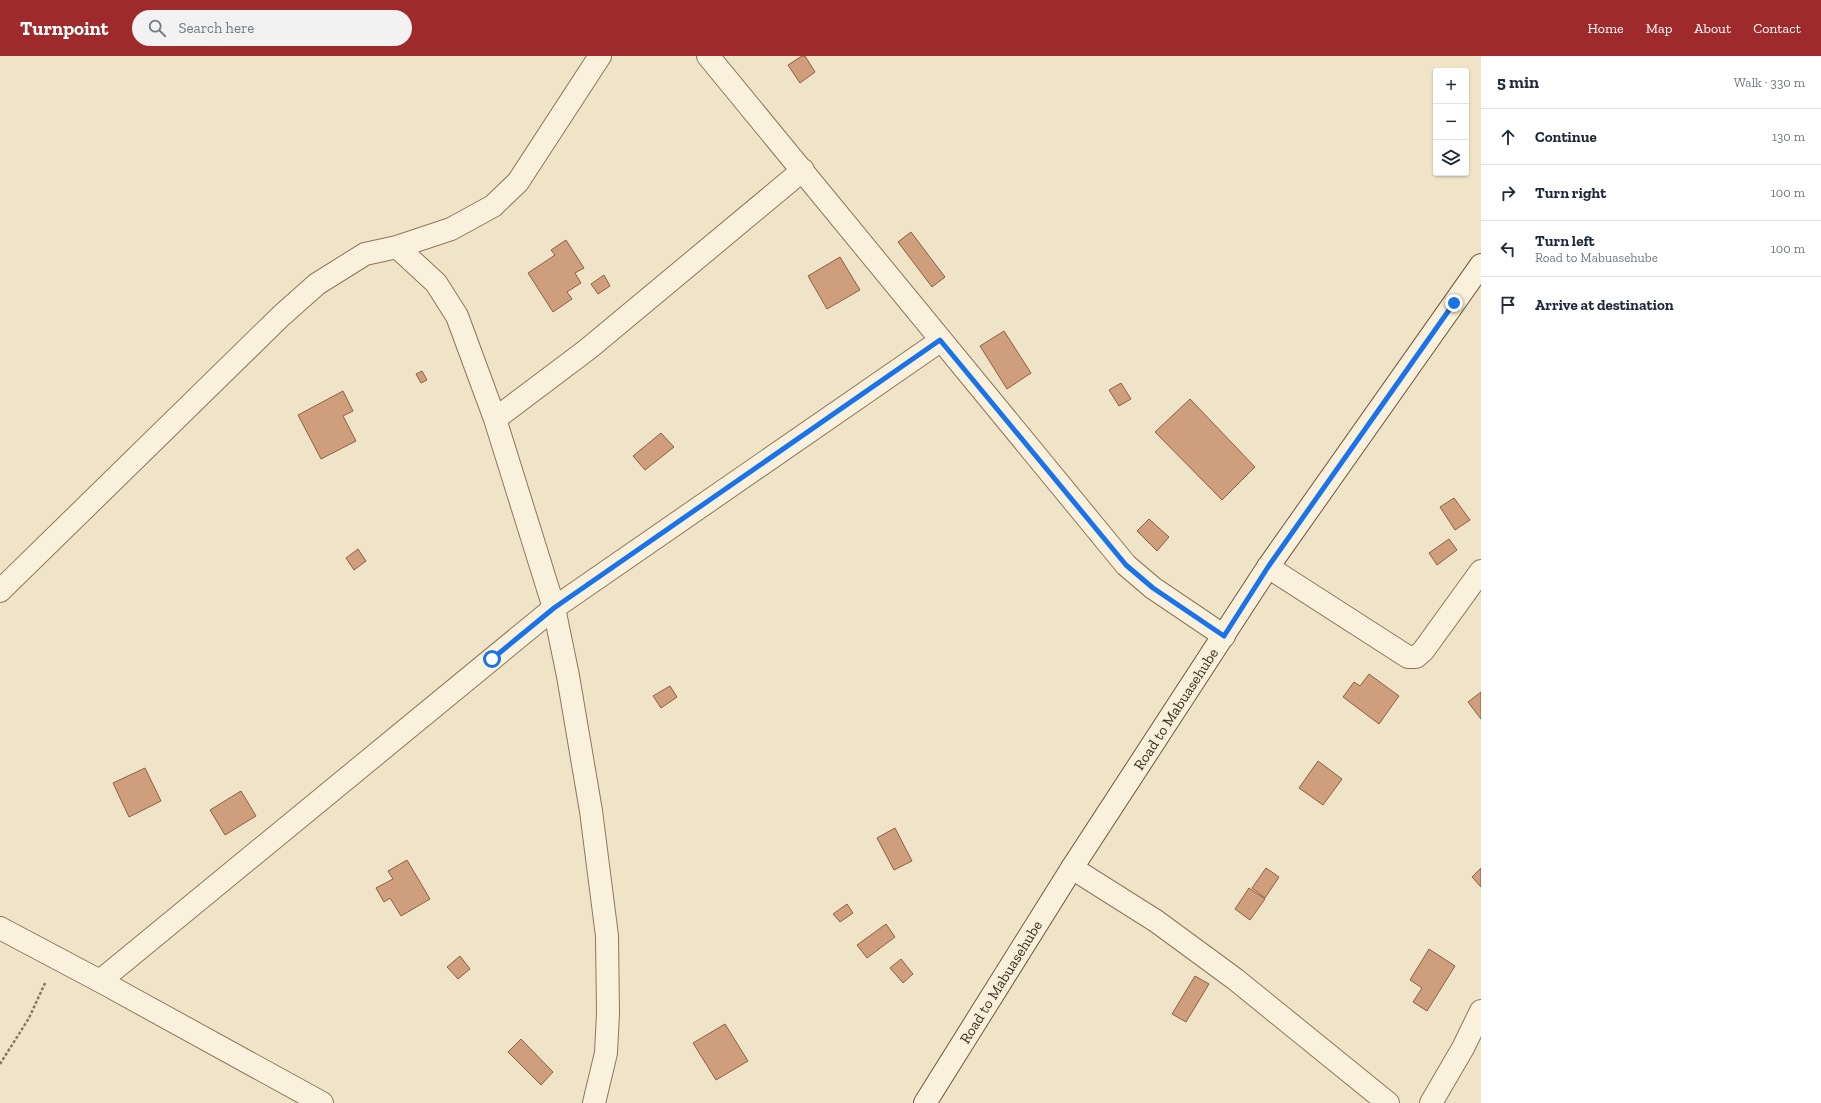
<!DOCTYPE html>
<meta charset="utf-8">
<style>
:root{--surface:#fff;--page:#f2f2f3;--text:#1f2937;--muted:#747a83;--line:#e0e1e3;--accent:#9e2a2b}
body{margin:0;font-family:"Zilla Slab",serif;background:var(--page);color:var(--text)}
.controls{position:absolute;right:12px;top:12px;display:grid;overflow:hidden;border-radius:4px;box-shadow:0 1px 3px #0004}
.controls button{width:36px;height:36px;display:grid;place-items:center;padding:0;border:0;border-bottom:1px solid var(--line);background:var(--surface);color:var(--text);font:20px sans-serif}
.stop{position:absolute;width:12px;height:12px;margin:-9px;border:3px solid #1a73e8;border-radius:50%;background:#fff}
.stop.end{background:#1a73e8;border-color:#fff;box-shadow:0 1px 4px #0008}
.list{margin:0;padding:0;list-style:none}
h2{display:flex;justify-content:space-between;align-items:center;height:52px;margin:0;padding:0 16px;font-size:17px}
h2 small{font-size:13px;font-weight:400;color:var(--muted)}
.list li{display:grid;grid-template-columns:26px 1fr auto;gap:12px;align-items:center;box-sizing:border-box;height:56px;padding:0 16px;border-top:1px solid var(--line)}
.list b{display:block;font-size:15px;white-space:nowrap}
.list p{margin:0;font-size:13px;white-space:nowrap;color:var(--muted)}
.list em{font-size:13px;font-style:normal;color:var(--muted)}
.icon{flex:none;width:22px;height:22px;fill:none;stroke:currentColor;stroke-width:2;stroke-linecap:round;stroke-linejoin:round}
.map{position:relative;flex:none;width:1481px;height:1047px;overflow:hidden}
header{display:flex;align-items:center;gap:24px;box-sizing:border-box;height:56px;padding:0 20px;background:var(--accent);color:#fff}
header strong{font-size:19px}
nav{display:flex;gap:22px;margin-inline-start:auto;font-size:14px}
.search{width:280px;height:36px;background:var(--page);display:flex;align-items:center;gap:10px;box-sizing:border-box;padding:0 14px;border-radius:22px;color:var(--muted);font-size:15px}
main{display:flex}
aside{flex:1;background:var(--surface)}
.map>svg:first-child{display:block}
.building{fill:#cf9f7d;stroke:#8d5f41}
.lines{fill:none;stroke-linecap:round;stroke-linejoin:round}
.minor-casing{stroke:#8d765c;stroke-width:24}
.tertiary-casing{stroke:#8d765c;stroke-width:24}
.secondary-casing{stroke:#6f573f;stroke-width:24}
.path{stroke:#8d765c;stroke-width:2.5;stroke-dasharray:3 2;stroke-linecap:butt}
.minor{stroke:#faf1dc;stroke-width:22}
.tertiary{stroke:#faf1dc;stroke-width:22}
.secondary{stroke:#faf1dc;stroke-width:22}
.route{stroke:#1a73e8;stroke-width:5}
.labels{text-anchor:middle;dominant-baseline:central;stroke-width:3;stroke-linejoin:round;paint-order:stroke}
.street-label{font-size:15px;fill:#3d2e20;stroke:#f7eed8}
</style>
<header>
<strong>Turnpoint</strong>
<div class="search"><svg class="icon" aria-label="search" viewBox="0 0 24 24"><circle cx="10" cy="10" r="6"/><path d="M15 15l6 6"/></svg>Search here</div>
<nav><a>Home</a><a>Map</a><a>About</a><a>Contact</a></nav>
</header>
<main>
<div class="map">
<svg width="1481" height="1047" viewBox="0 0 1481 1047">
<rect width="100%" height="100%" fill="#f0e4c8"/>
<!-- building -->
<path class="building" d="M802 0H805L815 16 800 27 788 9Z
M911 176 945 221 932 231 898 186Z
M566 184 584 212 575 217 581 227 567 236 572 243 553 256 528 217 555 199 551 194Z
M840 201 860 234 827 253 808 220Z
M604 219 610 230 598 238 591 228Z
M1004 275 1031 317 1007 333 980 290Z
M422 315 427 324 421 327 416 318Z
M1121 327 1131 343 1119 350 1109 334Z
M343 335 353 355 343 360 356 385 321 403 298 359Z
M1190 343 1255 411 1222 444 1155 376Z
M661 377 674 391 645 414 633 400Z
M1454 442 1470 464 1455 474 1440 451Z
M1149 463 1169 481 1157 495 1137 475Z
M1449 483 1457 494 1437 509 1429 497Z
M358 493 366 505 354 514 346 502Z
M1369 618 1399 640 1379 668 1343 641 1354 626 1360 630Z
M670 630 677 641 661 652 653 640Z
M1481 636V663L1468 646Z
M1318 705 1342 723 1323 749 1299 732Z
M145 712 161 745 129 761 113 727Z
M241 735 256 760 225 779 210 754Z
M895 772 912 805 894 814 877 782Z
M407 804 430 843 401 860 390 842 384 846 376 832 393 823 388 815Z
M1266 812 1279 821 1265 842 1252 832Z
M1481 812V831L1472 821Z
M1249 832 1265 843 1250 864 1235 853Z
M847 848 853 857 840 866 833 858Z
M886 868 895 881 867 902 857 889Z
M1429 893 1455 910 1427 955 1413 946 1422 932 1410 924Z
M460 900 470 913 458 923 447 911Z
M901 903 913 918 903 927 890 912Z
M1195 920 1209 928 1186 966 1172 958Z
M725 968 748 1005 716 1024 693 987Z
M521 983 553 1016 541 1029 508 996Z"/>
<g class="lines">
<!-- minor casing -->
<g class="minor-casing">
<path id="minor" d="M708 0 1126 509 1153 532 1224 580
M397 191 436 227 457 260 495 363 554 552 568 620 591 755 607 880 608 957 606 997 594 1047
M495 363 588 293 803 114
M1268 511 1408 601H1416L1423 595 1481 515
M0 535 281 260 317 228 365 198 397 191 451 173 493 150 518 126 600 0
M1072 812 1156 865 1235 923 1388 1047
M100 925 554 552 940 285
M1431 1047 1463 992 1481 955"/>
</g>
<!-- tertiary casing -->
<g class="tertiary-casing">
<path id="tertiary" d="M0 872 100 925 322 1047"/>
</g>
<!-- secondary casing -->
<g class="secondary-casing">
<path id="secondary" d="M925 1047 1072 812 1268 511 1481 209"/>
</g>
<!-- path -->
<path class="path" d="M0 1008 29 962 46 925"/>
<!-- minor -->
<use href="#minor" class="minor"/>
<!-- tertiary -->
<use href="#tertiary" class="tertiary"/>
<!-- secondary -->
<use href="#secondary" class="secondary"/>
</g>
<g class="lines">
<!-- route -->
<path class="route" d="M492 603 554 552 940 284 1126 509 1153 532 1224 580 1268 511 1454 247"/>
</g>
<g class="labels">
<!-- street labels -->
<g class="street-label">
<text transform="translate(1176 653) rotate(-57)">Road to Mabuasehube</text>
<text transform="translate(1001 926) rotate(-58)">Road to Mabuasehube</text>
</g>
</g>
</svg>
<div class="controls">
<button>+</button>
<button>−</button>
<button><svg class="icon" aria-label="layers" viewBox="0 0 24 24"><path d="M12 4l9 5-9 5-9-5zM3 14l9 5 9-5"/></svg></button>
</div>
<div class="stop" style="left:492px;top:603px"></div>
<div class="stop end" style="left:1454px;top:247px"></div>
</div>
<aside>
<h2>5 min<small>Walk · 330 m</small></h2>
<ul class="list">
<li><svg class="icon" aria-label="ahead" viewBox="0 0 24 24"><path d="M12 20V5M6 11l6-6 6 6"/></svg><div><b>Continue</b></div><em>130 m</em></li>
<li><svg class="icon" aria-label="right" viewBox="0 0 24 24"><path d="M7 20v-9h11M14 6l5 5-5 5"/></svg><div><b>Turn right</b></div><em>100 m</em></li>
<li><svg class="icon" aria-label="left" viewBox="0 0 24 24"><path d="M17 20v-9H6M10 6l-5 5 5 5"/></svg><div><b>Turn left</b><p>Road to Mabuasehube</p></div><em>100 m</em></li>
<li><svg class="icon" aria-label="arrive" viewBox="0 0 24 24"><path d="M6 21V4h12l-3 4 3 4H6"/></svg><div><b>Arrive at destination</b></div></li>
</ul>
</aside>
</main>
